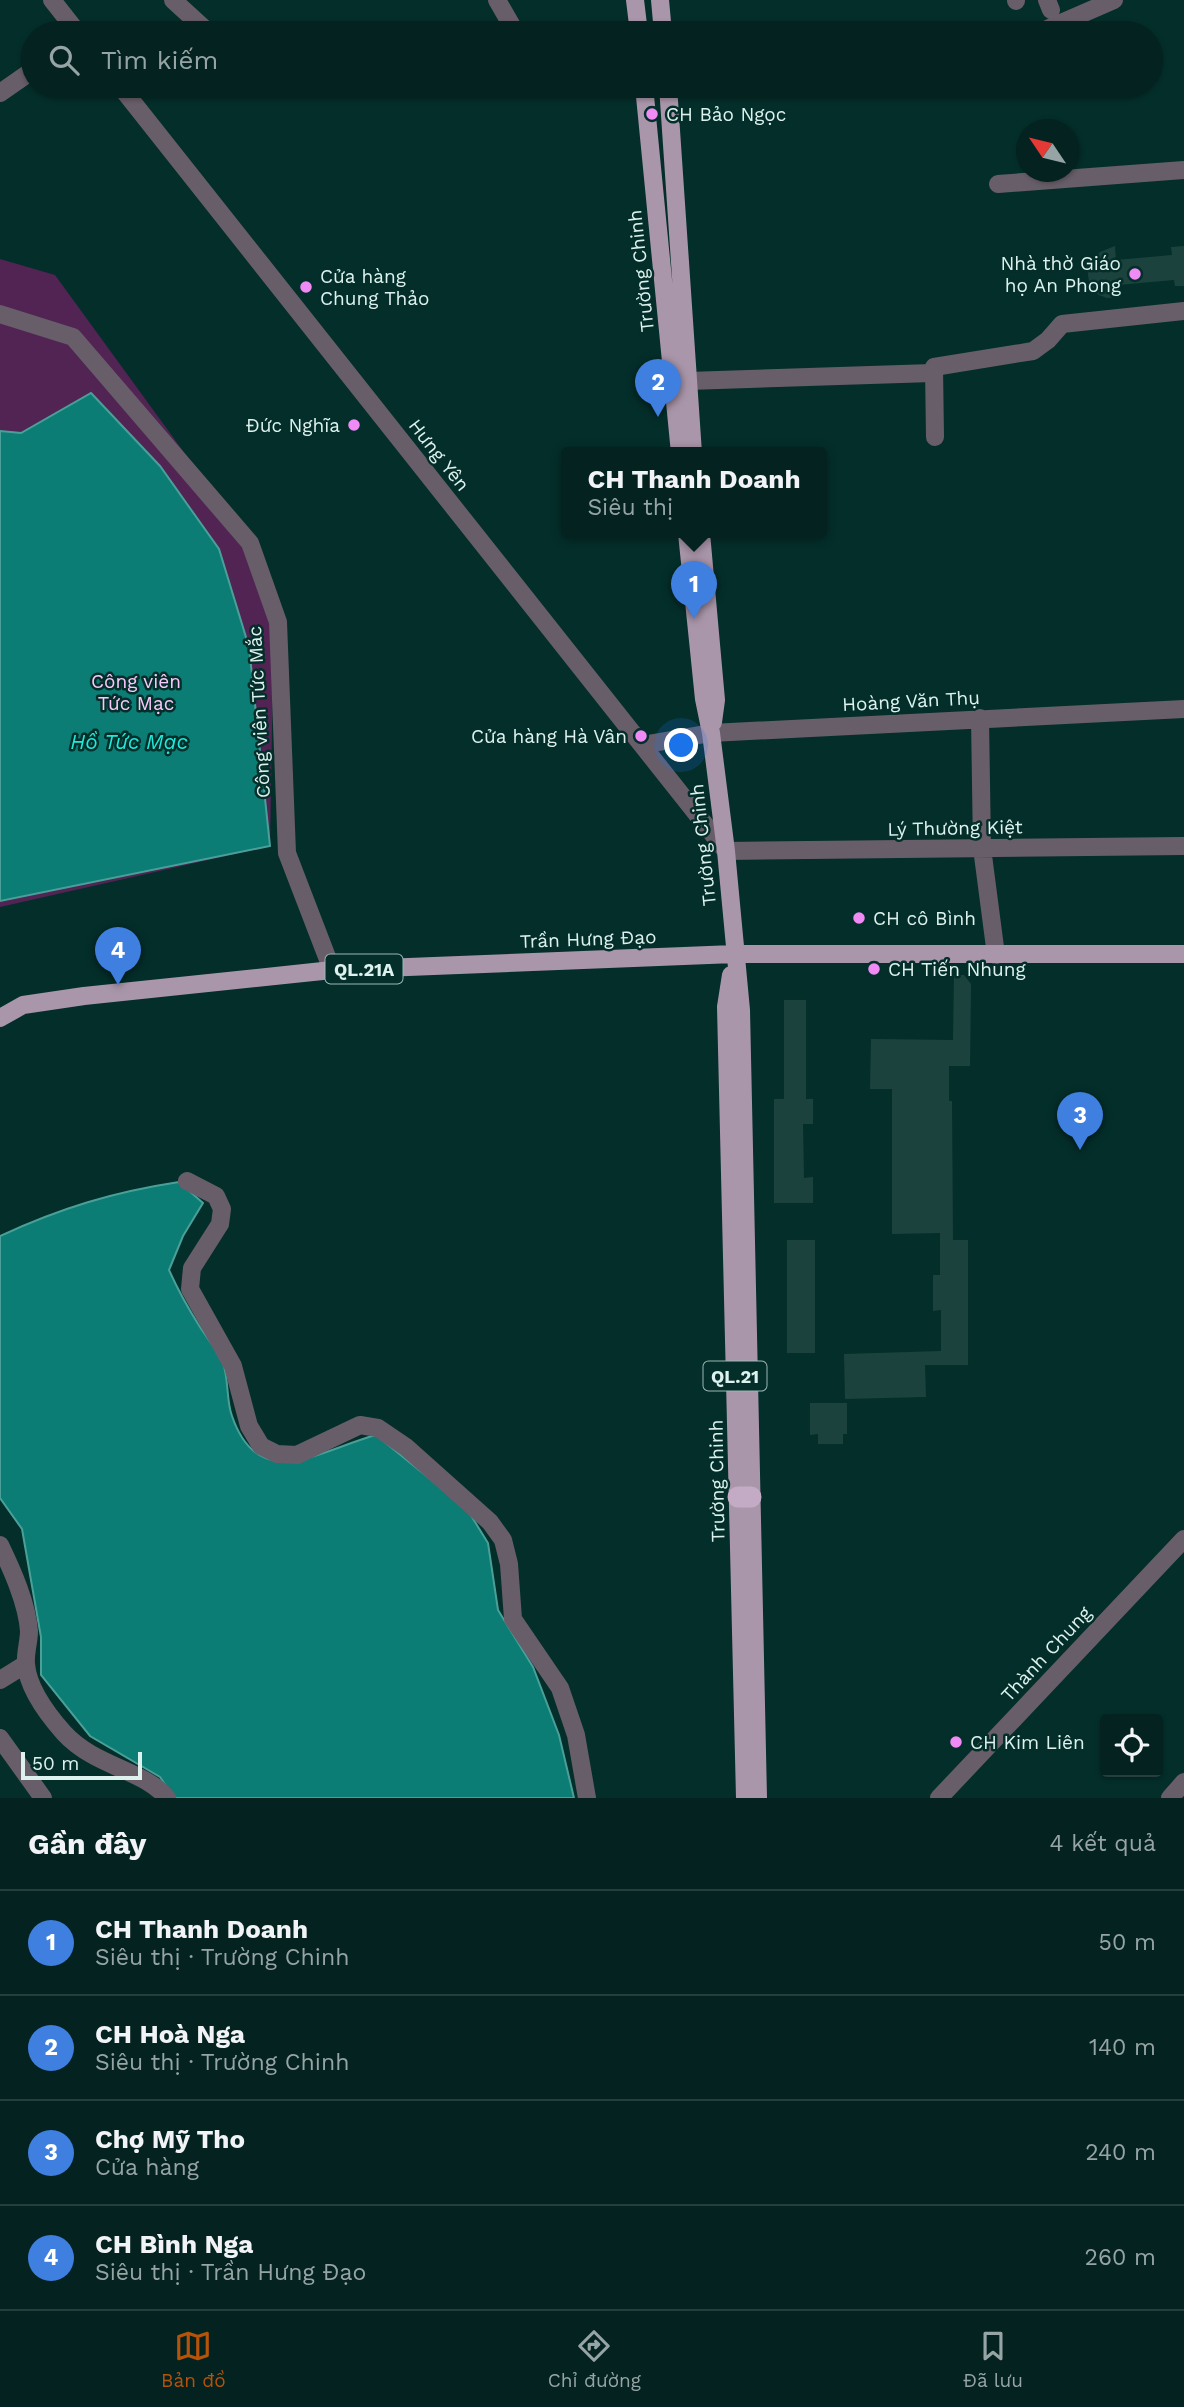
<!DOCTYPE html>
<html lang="vi">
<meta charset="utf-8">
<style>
:root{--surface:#032220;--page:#112f2d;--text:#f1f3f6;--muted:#97a4a5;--line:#243f3e;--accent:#b45309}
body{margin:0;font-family:"Work Sans",sans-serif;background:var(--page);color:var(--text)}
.controls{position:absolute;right:21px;bottom:21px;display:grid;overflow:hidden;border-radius:7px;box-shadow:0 2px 5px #0004}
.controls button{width:63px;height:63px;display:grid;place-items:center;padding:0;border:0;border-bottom:2px solid var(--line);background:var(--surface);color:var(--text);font:35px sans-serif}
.compass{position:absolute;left:1016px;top:119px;width:63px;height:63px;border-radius:50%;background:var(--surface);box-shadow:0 2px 5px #0004;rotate:305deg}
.scale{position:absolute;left:21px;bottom:18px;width:121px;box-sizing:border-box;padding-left:7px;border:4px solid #ddf2ef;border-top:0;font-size:19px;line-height:24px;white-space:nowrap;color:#ddf2ef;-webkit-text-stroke:5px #042e2a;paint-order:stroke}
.you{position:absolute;left:682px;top:746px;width:24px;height:24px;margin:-18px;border:5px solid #fff;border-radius:50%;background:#1a73e8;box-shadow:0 0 0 10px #1a73e833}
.badge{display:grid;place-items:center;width:46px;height:46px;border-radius:50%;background:var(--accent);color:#fff;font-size:23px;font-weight:700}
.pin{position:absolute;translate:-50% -58px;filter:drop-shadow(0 2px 4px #0008)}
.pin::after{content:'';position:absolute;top:37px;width:24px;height:21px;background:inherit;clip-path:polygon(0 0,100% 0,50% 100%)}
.popup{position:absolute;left:561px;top:447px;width:266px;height:91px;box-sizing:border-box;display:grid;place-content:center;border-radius:7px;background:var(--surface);filter:drop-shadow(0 2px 5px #0005);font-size:23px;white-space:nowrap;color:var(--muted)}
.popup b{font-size:26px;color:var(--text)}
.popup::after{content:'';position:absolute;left:50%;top:100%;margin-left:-14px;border:14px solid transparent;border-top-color:var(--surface)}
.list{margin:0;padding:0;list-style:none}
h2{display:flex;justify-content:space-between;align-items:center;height:91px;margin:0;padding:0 28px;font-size:30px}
h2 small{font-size:23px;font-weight:400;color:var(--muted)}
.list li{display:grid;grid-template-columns:46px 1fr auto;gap:21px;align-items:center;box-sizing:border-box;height:105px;padding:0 28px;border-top:2px solid var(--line)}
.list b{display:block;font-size:26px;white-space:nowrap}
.list p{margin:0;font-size:23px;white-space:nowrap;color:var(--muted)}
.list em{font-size:23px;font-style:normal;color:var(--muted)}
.icon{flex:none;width:38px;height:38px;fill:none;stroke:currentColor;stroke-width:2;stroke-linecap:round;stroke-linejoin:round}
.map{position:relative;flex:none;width:1184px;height:1798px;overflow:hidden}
.search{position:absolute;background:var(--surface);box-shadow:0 2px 5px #0004;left:21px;right:21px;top:21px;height:77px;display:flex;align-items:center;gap:18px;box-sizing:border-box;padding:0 24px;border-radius:38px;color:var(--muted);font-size:26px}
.sheet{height:511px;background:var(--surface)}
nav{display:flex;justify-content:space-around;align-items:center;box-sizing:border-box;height:98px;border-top:2px solid var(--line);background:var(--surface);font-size:19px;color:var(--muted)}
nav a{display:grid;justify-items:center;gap:4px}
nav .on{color:var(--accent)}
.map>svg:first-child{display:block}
.green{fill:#512454}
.water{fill:#0b7d74;stroke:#4aa099;stroke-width:2}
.building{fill:#1c423e}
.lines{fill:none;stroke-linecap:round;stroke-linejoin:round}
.minor{stroke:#685e69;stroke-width:18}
.major{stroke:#aa96aa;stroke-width:18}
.highway{stroke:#c4abc5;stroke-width:21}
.poi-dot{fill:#f08bf6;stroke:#042e2a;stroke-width:2.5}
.labels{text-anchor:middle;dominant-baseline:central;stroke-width:5;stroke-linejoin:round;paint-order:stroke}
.shield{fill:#042e2a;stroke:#9cb7b4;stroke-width:2}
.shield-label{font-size:18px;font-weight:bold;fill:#ddf2ef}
.poi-label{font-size:19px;fill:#ddf2ef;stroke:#042e2a;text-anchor:start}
.street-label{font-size:19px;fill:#ddf2ef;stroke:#042e2a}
.park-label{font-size:19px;fill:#fac9fc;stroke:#042e2a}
.water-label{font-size:21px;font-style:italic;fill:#1fe9d9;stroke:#042e2a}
</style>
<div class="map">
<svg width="1184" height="1798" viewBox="0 0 1184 1798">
<rect width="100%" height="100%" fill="#042e2a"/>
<!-- green -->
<path class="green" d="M0 259 55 275 250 543 274 610 270 846 0 907Z"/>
<!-- water -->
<path class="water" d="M91 393 160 466 219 549 249 647 270 846 0 901V431L21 433Z
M179 1182 203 1203 183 1236 169 1270C178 1290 188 1308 200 1327 207 1338 218 1351 223 1363 229 1380 226 1400 232 1416 259 1495 320 1450 376 1435L467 1509 488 1543 498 1610 533 1667 559 1735 574 1798H174L160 1777 90 1736 41 1675V1637L22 1529 0 1498V1236C61 1208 113 1192 179 1182Z"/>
<!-- building -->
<path class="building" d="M1115 246 1116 260 1172 255 1171 247 1184 246V286H1175L1174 280 1118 285 1119 297 1107 298 1099 295 1090 288 1087 268 1100 252Z
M954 975H964L971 984 970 1066H949V1101H952L953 1240H968V1365H925L926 1397 845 1399 844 1354 941 1351V1310L933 1311V1275H940V1233L892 1234V1089H870L871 1039 953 1040Z
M784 1000H806V1099H813V1124H803L804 1178 813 1177V1203H774V1099H784Z
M787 1240H815V1353H787Z
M810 1403H847V1434H843V1444H818V1434L810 1435Z"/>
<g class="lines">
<!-- minor -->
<path class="minor" d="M52 0 78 33
M173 0 209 33
M497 0 516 33
M1016 0V1
M1047 0 1051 10
M1038 33 1114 0
M120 86 726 851 1184 846
M0 93 33 70
M998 184 1184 170
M0 314 73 337 250 543 278 622 287 853 332 970
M688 381 932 373
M935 437 934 367 1033 351 1048 340 1062 324 1184 311
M980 718 982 848 996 955
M642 745 711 733 1184 709
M187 1181 216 1196 222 1209 220 1224 192 1268 190 1289 233 1366 249 1426 261 1446 277 1454 297 1455 360 1425 378 1428 406 1447 490 1522 503 1540 509 1564 513 1619 560 1688 576 1735 587 1798
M0 1545C12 1570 27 1603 29 1631 29 1642 25 1653 26 1664 28 1689 48 1715 64 1733 95 1767 145 1770 167 1798
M0 1680 26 1664
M0 1738 43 1798
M939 1798 1184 1539
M1170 1798 1184 1782"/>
<!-- major -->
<path class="major" d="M635 0 639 33
M660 0 663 33
M644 86 680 453
M668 86 693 453
M687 533 704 699 711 733 726 851 741 1010 758 1798
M701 533 716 700 713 722
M731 975 726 1007 745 1798
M0 1018 23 1005 84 996 332 970 734 954H1184"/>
<!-- highway -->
<path class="highway" d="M738 1497H751"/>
</g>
<!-- markers -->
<g class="poi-dot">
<circle cx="652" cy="114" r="7"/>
<circle cx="1135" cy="274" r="7"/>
<circle cx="306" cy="287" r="7"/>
<circle cx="354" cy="425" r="7"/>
<circle cx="641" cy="736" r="7"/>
<circle cx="859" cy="918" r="7"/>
<circle cx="874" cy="969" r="7"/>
<circle cx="956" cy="1742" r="7"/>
</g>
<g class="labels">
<!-- shield labels -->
<g class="shield">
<rect x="325.5" y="954.5" width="77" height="29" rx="5"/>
<rect x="703.5" y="1361.5" width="63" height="29" rx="5"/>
</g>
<g class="shield-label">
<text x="364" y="969">QL.21A</text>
<text x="735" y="1376">QL.21</text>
</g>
<!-- poi labels -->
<g class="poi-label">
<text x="666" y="114">CH Bảo Ngọc</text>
<text x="1121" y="263" text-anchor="end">Nhà thờ Giáo<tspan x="1121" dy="22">họ An Phong</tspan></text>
<text x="320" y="276">Cửa hàng<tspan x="320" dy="22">Chung Thảo</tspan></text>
<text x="340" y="425" text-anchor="end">Đức Nghĩa</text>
<text x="627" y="736" text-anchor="end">Cửa hàng Hà Vân</text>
<text x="873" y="918">CH cô Bình</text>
<text x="888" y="969">CH Tiến Nhung</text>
<text x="970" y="1742">CH Kim Liên</text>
</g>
<!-- street labels -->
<g class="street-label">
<text transform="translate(641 271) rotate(-96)">Trường Chinh</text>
<text transform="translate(439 455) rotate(52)">Hưng Yên</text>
<text transform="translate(911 701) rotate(-3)">Hoàng Văn Thụ</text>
<text transform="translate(259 712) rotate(-93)">Công viên Tức Mắc</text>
<text transform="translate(955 828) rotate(-1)">Lý Thường Kiệt</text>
<text transform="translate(703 845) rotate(-96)">Trường Chinh</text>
<text transform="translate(588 939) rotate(-2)">Trần Hưng Đạo</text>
<text transform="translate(717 1481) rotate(-91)">Trường Chinh</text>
<text transform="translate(1046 1654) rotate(-47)">Thành Chung</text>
</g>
<!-- park labels -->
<g class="park-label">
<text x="136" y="681">Công viên<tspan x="136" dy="22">Tức Mạc</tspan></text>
</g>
<!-- water labels -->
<g class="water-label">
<text x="129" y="741">Hồ Tức Mạc</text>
</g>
</g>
</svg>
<div class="controls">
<button><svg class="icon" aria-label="locate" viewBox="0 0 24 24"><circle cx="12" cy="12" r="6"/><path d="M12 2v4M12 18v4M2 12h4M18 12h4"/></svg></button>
</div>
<svg class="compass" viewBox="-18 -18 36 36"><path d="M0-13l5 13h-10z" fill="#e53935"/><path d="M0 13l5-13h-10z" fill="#97a4a5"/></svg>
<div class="scale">50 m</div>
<div class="you"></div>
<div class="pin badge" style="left:694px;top:619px;background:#3f7fe0">1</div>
<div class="popup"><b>CH Thanh Doanh</b>Siêu thị</div>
<div class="pin badge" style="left:658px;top:417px;background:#3f7fe0">2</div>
<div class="pin badge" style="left:1080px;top:1150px;background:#3f7fe0">3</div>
<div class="pin badge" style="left:118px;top:985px;background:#3f7fe0">4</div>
<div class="search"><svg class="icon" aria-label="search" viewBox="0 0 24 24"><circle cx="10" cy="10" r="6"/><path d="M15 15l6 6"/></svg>Tìm kiếm</div>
</div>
<section class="sheet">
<h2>Gần đây<small>4 kết quả</small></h2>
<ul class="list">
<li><span class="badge" style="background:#3f7fe0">1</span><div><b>CH Thanh Doanh</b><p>Siêu thị · Trường Chinh</p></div><em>50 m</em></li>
<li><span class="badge" style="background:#3f7fe0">2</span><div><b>CH Hoà Nga</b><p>Siêu thị · Trường Chinh</p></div><em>140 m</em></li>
<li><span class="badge" style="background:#3f7fe0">3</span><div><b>Chợ Mỹ Tho</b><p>Cửa hàng</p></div><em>240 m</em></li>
<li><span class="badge" style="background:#3f7fe0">4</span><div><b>CH Bình Nga</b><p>Siêu thị · Trần Hưng Đạo</p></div><em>260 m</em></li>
</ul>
</section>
<nav>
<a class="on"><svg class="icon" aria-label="map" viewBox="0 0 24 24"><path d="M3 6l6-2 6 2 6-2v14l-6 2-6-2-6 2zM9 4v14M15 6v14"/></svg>Bản đồ</a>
<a><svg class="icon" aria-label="directions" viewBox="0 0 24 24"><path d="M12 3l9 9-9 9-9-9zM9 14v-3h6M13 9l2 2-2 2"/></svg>Chỉ đường</a>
<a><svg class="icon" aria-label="saved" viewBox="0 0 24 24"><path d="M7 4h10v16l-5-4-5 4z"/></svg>Đã lưu</a>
</nav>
